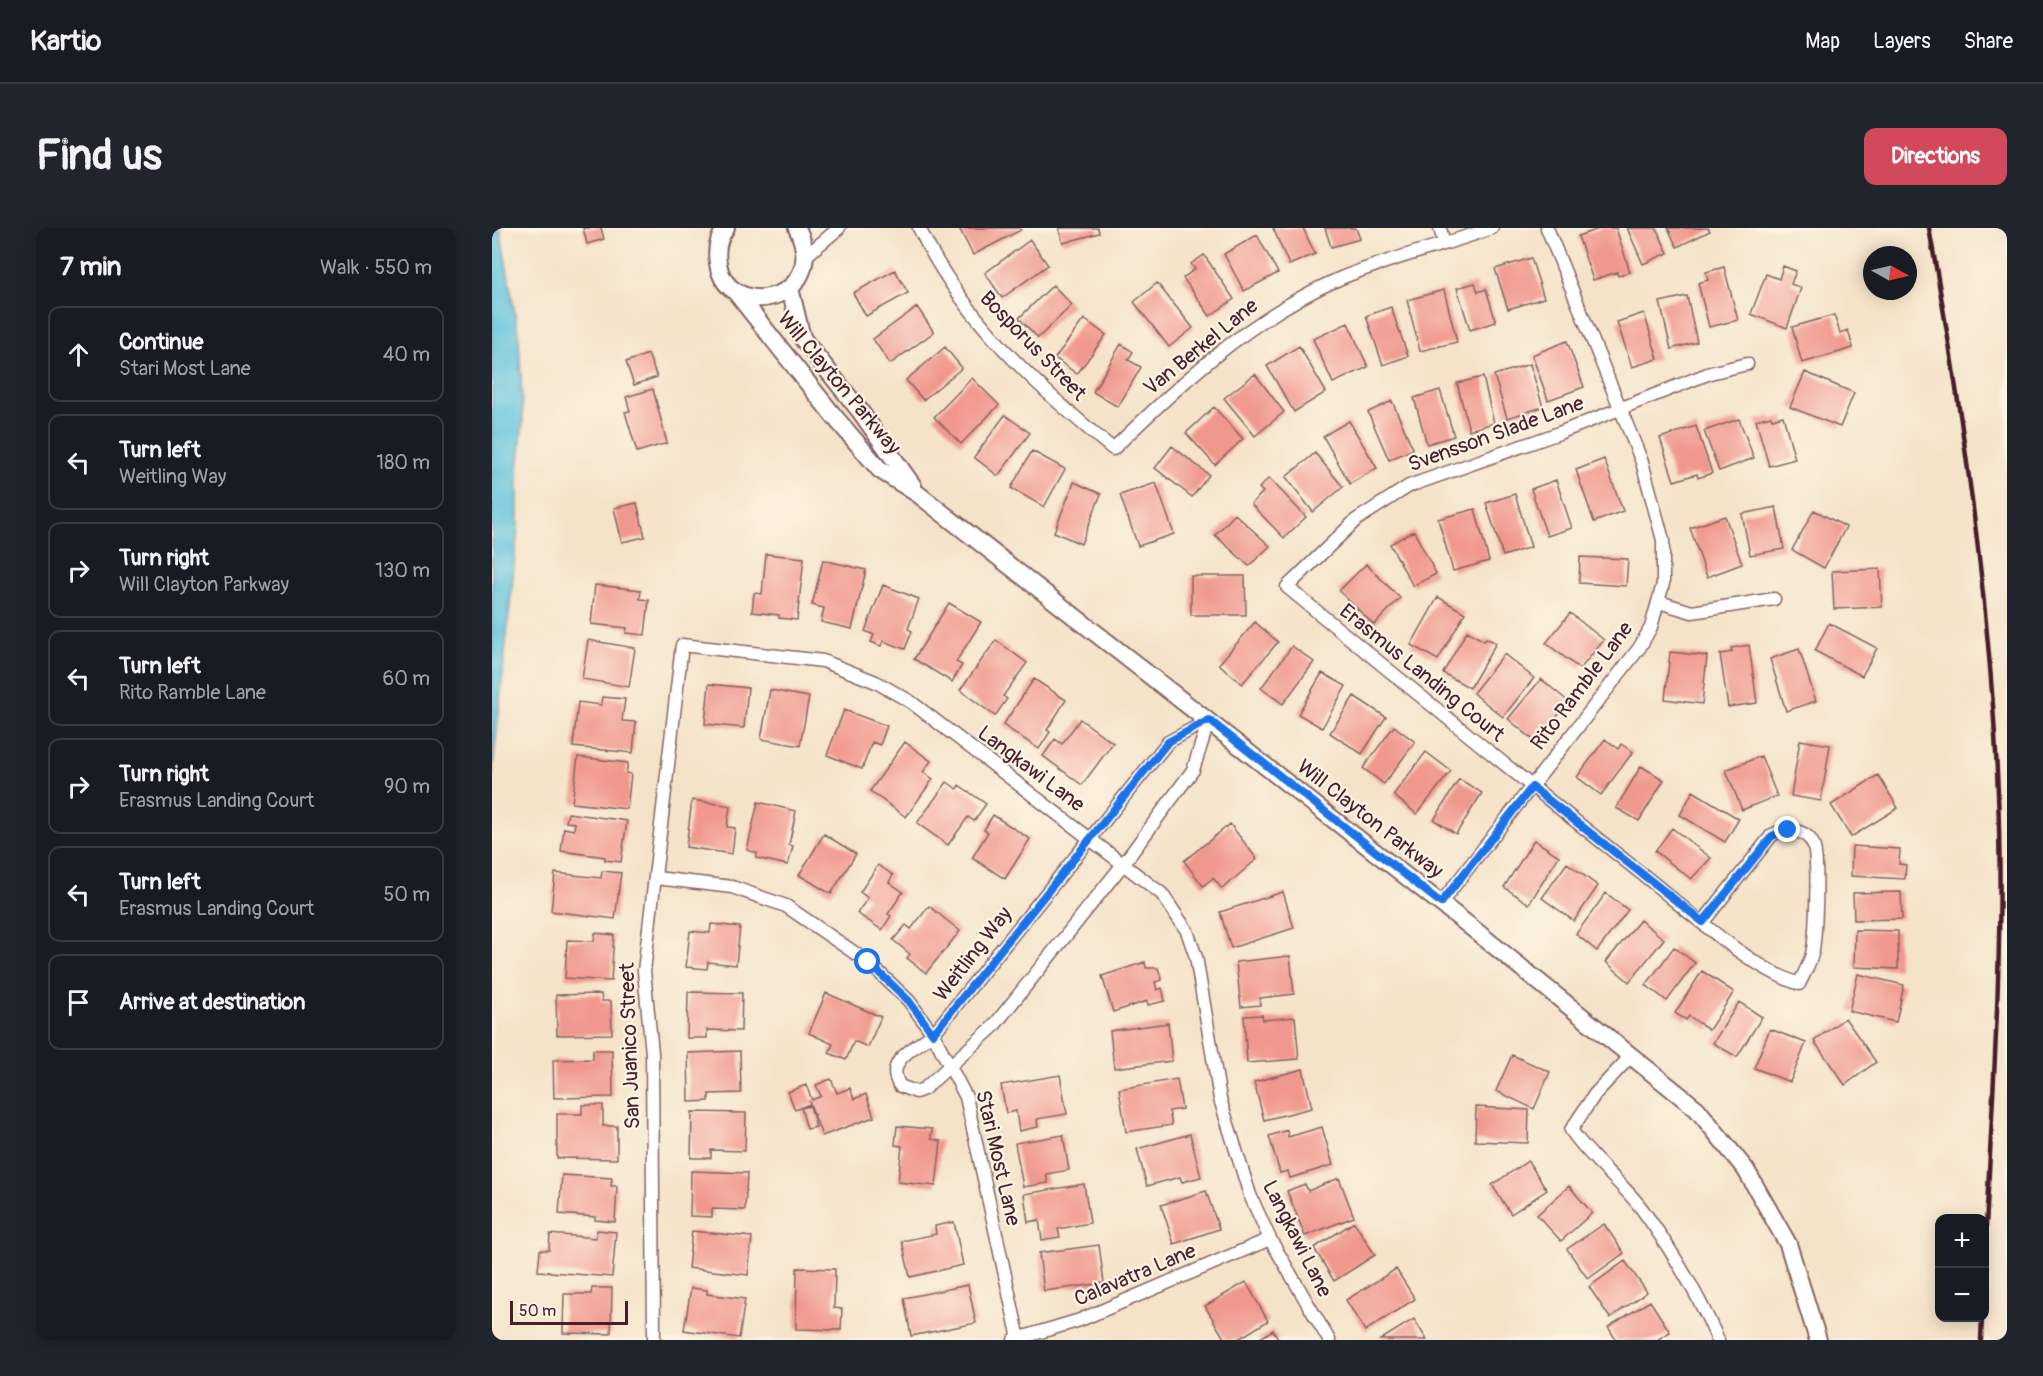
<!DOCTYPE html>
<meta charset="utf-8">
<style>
:root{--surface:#171b24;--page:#20242c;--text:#f1f3f6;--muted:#9ea1a6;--line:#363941;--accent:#d1495b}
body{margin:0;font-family:Pangolin,sans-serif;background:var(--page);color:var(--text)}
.controls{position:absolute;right:18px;bottom:18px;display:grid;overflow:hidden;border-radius:12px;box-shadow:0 3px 15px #0003}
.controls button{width:54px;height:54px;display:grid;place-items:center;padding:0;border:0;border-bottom:2px solid var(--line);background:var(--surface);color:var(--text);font:30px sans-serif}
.compass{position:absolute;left:1371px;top:18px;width:54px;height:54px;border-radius:50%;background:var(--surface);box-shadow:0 3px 15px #0003;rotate:98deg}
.scale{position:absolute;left:18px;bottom:15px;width:118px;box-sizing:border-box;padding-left:6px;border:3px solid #4a1f2b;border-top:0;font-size:16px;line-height:21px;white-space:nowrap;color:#4a1f2b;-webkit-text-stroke:4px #fcf5e5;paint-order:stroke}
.stop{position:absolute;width:18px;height:18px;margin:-14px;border:4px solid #1a73e8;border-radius:50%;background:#fff}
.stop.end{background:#1a73e8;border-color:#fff;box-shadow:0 2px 6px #0008}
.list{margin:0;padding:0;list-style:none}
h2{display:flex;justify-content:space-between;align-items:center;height:78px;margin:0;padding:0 24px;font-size:26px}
h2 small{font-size:20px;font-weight:400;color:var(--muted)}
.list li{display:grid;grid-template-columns:39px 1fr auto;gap:18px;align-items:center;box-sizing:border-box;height:96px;margin:0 12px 12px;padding:0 12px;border:2px solid var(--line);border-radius:12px}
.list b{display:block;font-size:22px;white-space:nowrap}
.list p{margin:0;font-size:20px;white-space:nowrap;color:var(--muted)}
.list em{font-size:20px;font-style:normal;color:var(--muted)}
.icon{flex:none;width:33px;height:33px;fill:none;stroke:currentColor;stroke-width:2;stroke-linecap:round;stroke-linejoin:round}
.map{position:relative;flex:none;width:1515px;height:1112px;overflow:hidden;border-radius:12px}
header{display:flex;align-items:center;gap:36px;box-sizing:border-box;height:84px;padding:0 30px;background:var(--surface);border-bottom:2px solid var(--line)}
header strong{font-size:28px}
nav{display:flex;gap:33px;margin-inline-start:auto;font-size:21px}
.intro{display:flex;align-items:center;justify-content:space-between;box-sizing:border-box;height:144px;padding:0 36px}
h1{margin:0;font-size:42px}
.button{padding:15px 27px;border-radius:12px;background:var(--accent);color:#fff;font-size:21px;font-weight:700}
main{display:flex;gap:36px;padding:0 36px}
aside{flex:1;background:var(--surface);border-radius:12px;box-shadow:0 3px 15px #0003}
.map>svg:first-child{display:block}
.water{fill:#60c3de;stroke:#557184;stroke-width:1.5}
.building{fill:#f1988e}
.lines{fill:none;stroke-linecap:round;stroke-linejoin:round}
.minor-casing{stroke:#866462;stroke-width:15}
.tertiary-casing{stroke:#866462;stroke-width:20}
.minor{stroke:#fff;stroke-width:12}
.tertiary{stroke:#fff;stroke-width:16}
.rail{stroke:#4a1f2b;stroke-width:4.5}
.route{stroke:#1a73e8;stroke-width:8}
.labels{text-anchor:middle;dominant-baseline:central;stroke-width:4.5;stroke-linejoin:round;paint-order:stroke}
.street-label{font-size:21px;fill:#4a1f2b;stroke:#fcf5e5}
</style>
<header>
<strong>Kartio</strong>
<nav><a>Map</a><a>Layers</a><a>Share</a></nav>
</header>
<div class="intro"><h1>Find us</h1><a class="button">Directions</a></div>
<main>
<aside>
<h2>7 min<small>Walk · 550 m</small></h2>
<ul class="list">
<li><svg class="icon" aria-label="ahead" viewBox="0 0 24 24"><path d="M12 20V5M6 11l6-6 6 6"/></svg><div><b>Continue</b><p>Stari Most Lane</p></div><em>40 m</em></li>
<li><svg class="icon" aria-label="left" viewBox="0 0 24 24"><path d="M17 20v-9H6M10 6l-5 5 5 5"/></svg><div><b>Turn left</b><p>Weitling Way</p></div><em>180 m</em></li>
<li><svg class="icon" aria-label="right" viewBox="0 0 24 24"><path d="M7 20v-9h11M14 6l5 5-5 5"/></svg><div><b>Turn right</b><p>Will Clayton Parkway</p></div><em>130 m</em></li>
<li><svg class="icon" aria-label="left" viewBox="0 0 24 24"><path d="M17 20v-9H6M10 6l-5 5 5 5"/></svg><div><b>Turn left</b><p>Rito Ramble Lane</p></div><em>60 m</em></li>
<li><svg class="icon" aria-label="right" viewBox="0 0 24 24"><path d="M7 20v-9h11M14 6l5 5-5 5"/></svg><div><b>Turn right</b><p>Erasmus Landing Court</p></div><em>90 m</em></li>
<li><svg class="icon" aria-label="left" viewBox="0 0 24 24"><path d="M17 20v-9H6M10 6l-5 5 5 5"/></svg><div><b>Turn left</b><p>Erasmus Landing Court</p></div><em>50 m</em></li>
<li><svg class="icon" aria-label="arrive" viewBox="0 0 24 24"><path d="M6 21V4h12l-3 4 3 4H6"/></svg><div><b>Arrive at destination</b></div></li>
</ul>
</aside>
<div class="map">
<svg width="1515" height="1112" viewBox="0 0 1515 1112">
<rect width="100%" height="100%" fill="#fcf5e5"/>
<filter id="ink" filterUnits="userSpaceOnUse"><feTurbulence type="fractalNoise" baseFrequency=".0167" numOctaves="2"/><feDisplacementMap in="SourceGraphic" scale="12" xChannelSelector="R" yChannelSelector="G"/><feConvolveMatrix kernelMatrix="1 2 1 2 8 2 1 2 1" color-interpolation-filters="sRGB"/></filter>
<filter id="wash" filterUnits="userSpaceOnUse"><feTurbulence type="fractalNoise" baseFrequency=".008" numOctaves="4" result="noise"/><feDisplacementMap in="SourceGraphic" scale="24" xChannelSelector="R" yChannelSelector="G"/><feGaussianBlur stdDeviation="1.35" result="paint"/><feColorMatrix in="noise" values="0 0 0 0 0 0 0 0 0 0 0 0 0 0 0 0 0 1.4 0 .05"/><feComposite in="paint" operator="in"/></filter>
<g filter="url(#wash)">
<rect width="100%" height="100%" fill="#f5e3c9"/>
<!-- water -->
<path class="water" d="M0 0H8L27 110 31 193 26 241V299L0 550Z"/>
<g id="blocks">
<!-- building -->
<path class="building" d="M91 0H109L112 11 95 16Z
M467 0H528L529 2 481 27Z
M567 0H606L607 5 571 15Z
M781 0H811L823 26 797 37Z
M833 0H864L868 11 839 19Z
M1110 0H1124L1138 44 1126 48 1125 44 1101 52 1086 8Z
M1135 0H1164L1176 25 1151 36Z
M1176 0H1216L1218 3 1185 19Z
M765 7 786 45 752 63 732 26Z
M538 12 556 37 510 70 493 45Z
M712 27 742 71 718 88 691 50 703 41 699 36Z
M1039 30 1052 70 1016 81 1003 41Z
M1291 38 1304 43 1299 56 1309 60 1295 100 1259 86 1274 46 1287 51Z
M1232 39 1246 92 1217 99 1206 55 1216 52 1214 44Z
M403 42 416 65 374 88 361 65Z
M665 55 701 100 677 119 642 74Z
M983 55 986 64 994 61 1004 94 978 102 965 60Z
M561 57 580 77 546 110 527 90Z
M952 62 965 114 928 123 915 72Z
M1195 68 1205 114 1179 121 1168 74Z
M425 79 442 104 398 136 381 111Z
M899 79 916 128 891 137 874 88Z
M1152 85 1166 131 1140 139 1125 94Z
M1342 87 1348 105 1356 102 1361 120 1310 135 1300 99Z
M592 91 614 107 585 146 563 130Z
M856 95 876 139 841 155 821 111Z
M1075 113 1092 159 1056 172 1040 127Z
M629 116 641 124 636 132 649 139 626 179 601 164Z
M807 118 834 164 802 184 775 138Z
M453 119 470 140 431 172 414 152Z
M156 126 165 149 142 157 134 134Z
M1038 136 1051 179 1015 190 1002 147Z
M1313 144 1362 165 1348 199 1298 179Z
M763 146 792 184 763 208 732 170Z
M991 149 1002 195 977 202 965 155Z
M480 150 507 177 469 216 442 189Z
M161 161 175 215 145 224 133 184 138 183 134 169Z
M948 162 962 208 935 216 922 170Z
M900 173 921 221 897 232 876 184Z
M722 179 751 211 723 237 694 205Z
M513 187 538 205 506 248 482 229Z
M1279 188 1280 191 1291 188 1303 231 1277 238 1264 192Z
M1247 191 1262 230 1227 243 1212 203Z
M857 193 885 240 858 256 831 208Z
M1204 198 1220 245 1206 250 1205 246 1182 253 1168 210Z
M680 218 717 247 700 269 663 240Z
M540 223 573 241 552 279 519 260Z
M823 225 851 259 821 284 794 249Z
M1112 231 1131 283 1102 294 1084 242Z
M777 250 814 289 792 310 759 276 771 264 767 260Z
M1064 252 1080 300 1055 308 1039 261Z
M582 254 609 266 589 316 562 304Z
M664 255 682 306 646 318 628 267Z
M1023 266 1039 319 1011 328 994 275Z
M145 275 153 309 130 314 122 280Z
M1284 279 1292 321 1258 327 1250 286Z
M983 281 997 333 961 343 946 291Z
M1322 282 1354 299 1332 340 1300 322Z
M743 286 778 318 757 338 723 307Z
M1233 288 1250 336 1215 349 1198 300Z
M922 303 944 346 921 358 898 316Z
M274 326 312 330 305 392 287 390V387L260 384 262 365 270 366Z
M1088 329 1136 331 1134 358 1087 355Z
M331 332 374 342 360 401 329 394 332 380 320 377Z
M874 336 908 370 882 397 847 363Z
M1388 341 1390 379 1342 381 1340 343Z
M699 348H753L754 387H699Z
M103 357 149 362 148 371 157 372 153 407 134 405 135 400 99 396Z
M391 357 427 371 416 401 420 403 413 421 391 413 389 418 379 414 382 407 373 403Z
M946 369 973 385 946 432 919 417Z
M457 375 489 394 464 434 470 437 460 454 422 431Z
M1078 385 1112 412 1088 441 1054 415Z
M763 394 786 414 750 456 727 436Z
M1337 395 1385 420 1370 448 1323 423Z
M975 403 992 413 994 410 1004 415 978 460 951 445Z
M96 412 143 420 137 459 90 451Z
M504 412 535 435 511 468 515 471 503 488 468 462Z
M1257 417 1265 475 1236 479 1228 426 1240 424 1239 420Z
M800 418 822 434 791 476 769 460Z
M1307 421 1324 473 1294 483 1278 431Z
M1178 424 1215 428 1210 476 1173 471Z
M1012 426 1042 450 1011 489 981 465Z
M830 445 854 458 830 500 806 486Z
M542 451 574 472 555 502 558 504 547 521 511 497Z
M1049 451 1077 474 1044 514 1016 491Z
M217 456 256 460 252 500 213 496Z
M278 462 317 469 308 518 269 511Z
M862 468 894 489 870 526 838 505Z
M110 469 133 471 130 493 144 494 141 525 81 519 86 474 109 477Z
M352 482 395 498 388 517 380 514 370 541 335 527Z
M588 491 621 515 590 557 551 528 563 511 570 516Z
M902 498 923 514 892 556 871 540Z
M1113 511 1126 521 1129 516 1141 524 1109 567 1085 549Z
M1308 512 1338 517 1329 573 1299 568Z
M413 514 439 533 431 544 441 551 414 589 378 563Z
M934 524 959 543 925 586 901 567Z
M1269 528 1285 568 1250 582 1234 542Z
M86 529 136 535 134 545 139 546 135 581 80 575Z
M1149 538 1172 552 1147 593 1124 580Z
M1386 547 1406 580 1359 609 1339 577Z
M967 551 990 565 964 606 942 592Z
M455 554 465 561 467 557 494 576 482 593 476 589 456 617 425 595Z
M1201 563 1247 591 1233 614 1188 587Z
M200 572 238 578 235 599 243 600 240 626 194 619Z
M266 574 304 583 297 617 301 618 296 637 264 630 265 625 255 622Z
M76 585 135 593 129 634 113 632V629L69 623 72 600 82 602 83 595 74 594Z
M501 587 538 611 513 651 480 630 496 604 492 602Z
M738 596 765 631 730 661 721 650 711 658 692 633Z
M1180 600 1219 630 1199 651 1163 623Z
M332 606 364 626 339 666 307 647Z
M1042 612 1067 628 1037 676 1012 659Z
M1360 618 1408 621 1407 636 1414 637 1413 651 1359 648Z
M1075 635 1106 658 1082 693 1050 670Z
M386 637 401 647 397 654 411 664 396 686 399 688 390 702 365 685 376 670 368 664Z
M110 643 129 645 123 691 59 683 63 645 109 650Z
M791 664 802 700 739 720 728 684Z
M1409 664 1410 691 1362 692 1361 665Z
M1114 665 1136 682 1105 723 1084 706Z
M437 678 468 703 434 745 415 730 418 726 401 712 414 697 419 701Z
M1148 692 1172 711 1137 754 1114 734Z
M219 696 248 699 244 737 216 734 215 741 194 739 198 703 218 705Z
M1363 702 1406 703V741L1362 739Z
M103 705 122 707 119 753 73 750 75 712 102 713Z
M1182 719 1203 735 1175 773 1154 757Z
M798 728 802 766 768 770V777L749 779 744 734Z
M653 734 654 740H666L670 752 663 754 665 762 670 760 673 773 656 777 655 773 621 784 610 748Z
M1210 743 1242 764 1217 802 1197 788 1194 792 1183 785Z
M1366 746 1412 757 1404 794 1357 783Z
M196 764 250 765 249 803 215 802V810H195Z
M334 765 389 789 376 819 362 813 354 832 337 825 341 816 317 805Z
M109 766 110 773H119L120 806 65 807 64 767Z
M1247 774 1270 789 1245 829 1221 815Z
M770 787 771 792 803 789 807 831 755 835 752 788Z
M1353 790 1384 834 1353 857 1322 813Z
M676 795 680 833 622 840 618 803Z
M1278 801 1314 815 1298 854 1262 840Z
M101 822H120L121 869 62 870 61 832 101 831Z
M248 823 249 865 217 866V873L197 874 196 825Z
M1020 827 1058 844 1042 881 1004 863Z
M811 841 820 880 772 892 762 854Z
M568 847 575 886 545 891 546 899 527 903 524 883 514 885 509 857Z
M339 851 345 865 358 860 362 871 374 866 382 889 330 908 317 873 318 876 303 882 296 864 314 857 320 872 329 868 324 857Z
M685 851 690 881 677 883 680 897 634 904 627 861Z
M90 877H111V898H125V931L65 930V886H90Z
M318 878 324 899 315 901 309 880Z
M984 879 1037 882 1036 915 983 913Z
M200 884 254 885 253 923 219 922V930H199Z
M405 898 440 901 439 911 449 913 444 958 406 954 410 918 403 917Z
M830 899 841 937 798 950 796 943 788 945 777 908 795 902 796 909Z
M698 906 709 949 690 954 688 949 655 958 645 921Z
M571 907 577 942 554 946 556 955 531 959 523 915Z
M1036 933 1055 962 1019 986 1000 957Z
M199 943 255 945 253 982 220 981V989L198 988Z
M70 947 120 950 119 958H125L123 994 103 992V989L67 986Z
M847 950 862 989 813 1008 795 963 813 956 816 963Z
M592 956 598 995 566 1001 568 1009 550 1012 547 992 536 994 532 966Z
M1077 958 1100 985 1069 1013 1045 987Z
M714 963 727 1001 682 1016 669 977Z
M462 994 471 1037 418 1049 410 1013 444 1006 443 998Z
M862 994 883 1027 842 1053 822 1020Z
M1112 996 1132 1025 1096 1051 1075 1021Z
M105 1002 124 1004 120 1049 46 1043 48 1022H57L58 1006 104 1010Z
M200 1003 260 1009 256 1047 196 1040Z
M607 1017 612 1055 552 1063 547 1025Z
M1133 1033 1155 1064 1118 1090 1097 1059Z
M305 1040 343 1041 342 1080 350 1081 349 1102 304 1101Z
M904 1041 923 1071 873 1103 854 1072Z
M754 1054 776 1093 745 1112H733L713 1078Z
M476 1057 484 1095 419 1108 412 1070Z
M100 1060H120L119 1106 71 1105 72 1066H99Z
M199 1060 215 1062V1066L253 1071 247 1110 192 1102Z
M1158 1073 1178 1104 1165 1112H1124L1116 1099Z
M922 1091 935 1112H888Z
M781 1102 787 1112H765Z"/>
</g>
</g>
<g filter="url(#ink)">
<use href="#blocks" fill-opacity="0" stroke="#866462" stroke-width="1.5"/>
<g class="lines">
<!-- minor casing -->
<g class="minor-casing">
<path id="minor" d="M427 0C471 91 544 158 621 221 690 154 760 88 849 50 898 30 950 18 1000 0
M948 0 952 15
M314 28 347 0
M1167 374 1200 384 1282 371
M717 492 701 542 632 635 501 799 432 861 424 864 408 858C391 833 423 820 441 806L676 514Z
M164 650 240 659 294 678 376 734 417 773 441 806 474 869 527 1111
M949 675 1148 419 1159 399 1171 356V312L1150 234 1055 0
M1211 694 1280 607C1293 600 1313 600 1321 616 1327 630 1324 710 1320 726 1317 737 1312 746 1307 756 1251 736 1193 679 1145 642 1027 549 911 454 795 359L864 292 917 258 1067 205 1218 145 1255 136
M1138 829 1103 866 1079 902C1101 934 1129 953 1150 981 1179 1021 1206 1066 1226 1112
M162 1112 160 825 152 743 190 417 331 433 384 454 419 474 670 666 695 703 704 729 728 871 758 967 778 1011 837 1112
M522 1112 588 1092 778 1011"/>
</g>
<!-- tertiary casing -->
<g class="tertiary-casing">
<path id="tertiary" d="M234 0C226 10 224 23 226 35 235 96 341 73 305 0
M298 60 310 110 368 183 421 258
M242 62 341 187 388 242 426 266 975 696 1205 881 1254 942 1296 1016 1326 1112"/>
</g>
<!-- minor -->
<use href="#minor" class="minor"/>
<!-- tertiary -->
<use href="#tertiary" class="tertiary"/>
<!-- rail -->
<path class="rail" d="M1437 0C1471 188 1498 375 1506 565 1512 722 1500 880 1492 1036
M1489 1112 1490 1090"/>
</g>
</g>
<g class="lines" filter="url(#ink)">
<!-- route -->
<path class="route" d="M376 734 417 773 441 806 676 514 717 492 949 675 1040 559 1211 694 1280 608 1296 602"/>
</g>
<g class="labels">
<!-- street labels -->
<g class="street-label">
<text transform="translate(541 118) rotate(46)">Bosporus Street</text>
<text transform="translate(709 119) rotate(-39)">Van Berkel Lane</text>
<text transform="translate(347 155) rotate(50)">Will Clayton Parkway</text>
<text transform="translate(1004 206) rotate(-20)">Svensson Slade Lane</text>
<text transform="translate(930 445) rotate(39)">Erasmus Landing Court</text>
<text transform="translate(1090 458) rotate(-53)">Rito Ramble Lane</text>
<text transform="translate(539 541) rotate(37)">Langkawi Lane</text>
<text transform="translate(878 591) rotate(38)">Will Clayton Parkway</text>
<text transform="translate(481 726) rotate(-52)">Weitling Way</text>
<text transform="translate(138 818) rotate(-92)">San Juanico Street</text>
<text transform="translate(506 930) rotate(77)">Stari Most Lane</text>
<text transform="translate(805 1011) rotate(63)">Langkawi Lane</text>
<text transform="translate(643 1047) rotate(-23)">Calavatra Lane</text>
</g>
</g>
</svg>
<div class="controls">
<button>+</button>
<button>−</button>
</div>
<svg class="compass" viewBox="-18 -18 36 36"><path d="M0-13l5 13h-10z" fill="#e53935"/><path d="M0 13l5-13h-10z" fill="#9ea1a6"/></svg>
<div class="scale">50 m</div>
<div class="stop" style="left:376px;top:734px"></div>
<div class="stop end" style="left:1296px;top:602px"></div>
</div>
</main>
